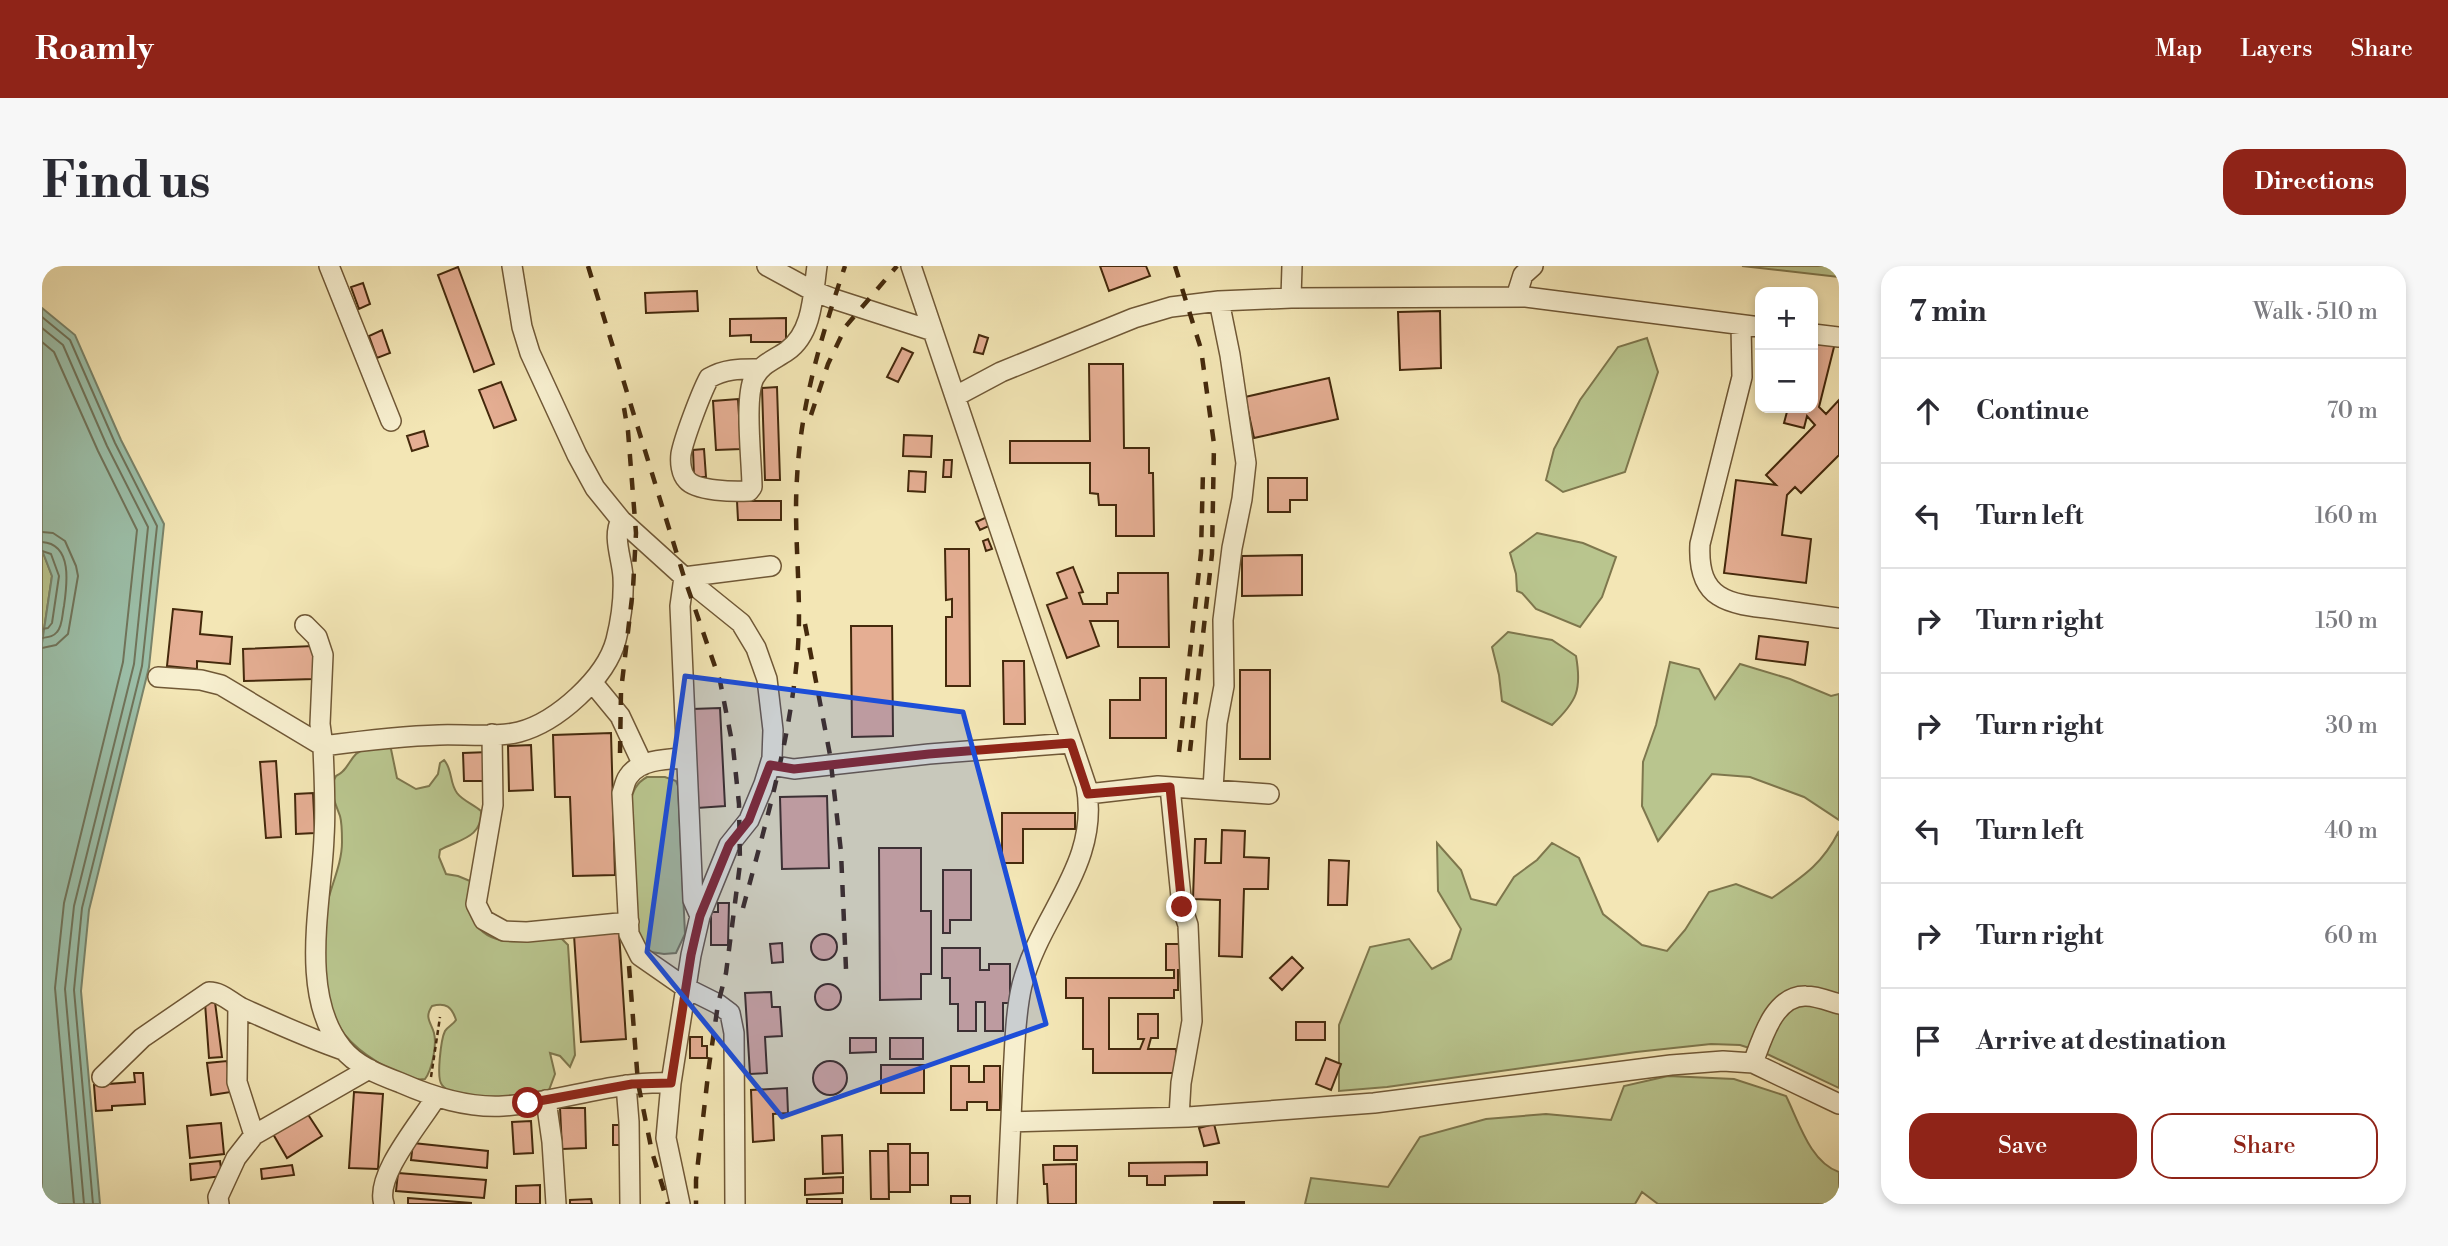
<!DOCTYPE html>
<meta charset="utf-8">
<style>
:root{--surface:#fff;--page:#f7f7f7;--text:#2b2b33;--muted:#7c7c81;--line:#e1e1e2;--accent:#8f2418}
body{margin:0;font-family:"Libre Bodoni",serif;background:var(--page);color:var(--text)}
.controls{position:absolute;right:21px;top:21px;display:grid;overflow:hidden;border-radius:14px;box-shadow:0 4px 10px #0003}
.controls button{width:63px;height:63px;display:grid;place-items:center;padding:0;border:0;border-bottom:2px solid var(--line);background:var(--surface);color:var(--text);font:35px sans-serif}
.stop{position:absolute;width:21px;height:21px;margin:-16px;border:5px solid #8f2418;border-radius:50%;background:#fff}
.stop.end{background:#8f2418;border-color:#fff;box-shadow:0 2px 7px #0008}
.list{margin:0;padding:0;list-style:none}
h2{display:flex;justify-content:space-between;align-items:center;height:91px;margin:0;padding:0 28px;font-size:30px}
h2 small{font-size:23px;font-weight:400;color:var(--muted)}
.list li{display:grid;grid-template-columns:46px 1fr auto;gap:21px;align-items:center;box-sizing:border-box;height:105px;padding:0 28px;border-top:2px solid var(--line)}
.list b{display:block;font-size:26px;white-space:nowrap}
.list em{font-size:23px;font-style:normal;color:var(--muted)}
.actions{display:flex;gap:14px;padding:21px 28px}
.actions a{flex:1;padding:16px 0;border:2px solid var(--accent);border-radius:21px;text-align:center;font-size:24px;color:var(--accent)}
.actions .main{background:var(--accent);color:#fff}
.icon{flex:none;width:38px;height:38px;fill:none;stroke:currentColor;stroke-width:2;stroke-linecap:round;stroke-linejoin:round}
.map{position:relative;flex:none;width:1797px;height:938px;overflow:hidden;border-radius:21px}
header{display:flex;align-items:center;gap:42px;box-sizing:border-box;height:98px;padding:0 35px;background:var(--accent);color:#fff}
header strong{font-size:33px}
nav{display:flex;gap:38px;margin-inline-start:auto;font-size:24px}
.intro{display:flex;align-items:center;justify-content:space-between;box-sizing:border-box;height:168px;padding:0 42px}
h1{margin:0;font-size:49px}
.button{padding:18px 32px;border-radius:21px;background:var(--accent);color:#fff;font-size:24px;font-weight:700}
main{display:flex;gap:42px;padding:0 42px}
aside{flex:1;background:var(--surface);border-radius:21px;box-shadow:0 4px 10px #0003}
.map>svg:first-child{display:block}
.green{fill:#b9c58e;stroke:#7e774d;stroke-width:2}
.water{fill:#9cc0aa;stroke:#79846b;stroke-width:2}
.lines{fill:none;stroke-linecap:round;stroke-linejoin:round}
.shore{stroke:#70745b;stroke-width:2}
.building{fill:#e5ae93;stroke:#44290c;stroke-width:2}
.minor-casing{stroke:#705836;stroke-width:22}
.path{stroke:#44290c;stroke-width:2.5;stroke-dasharray:5 3.5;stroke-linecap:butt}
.minor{stroke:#f7efcf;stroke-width:19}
.rail{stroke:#44290c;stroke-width:4.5;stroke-dasharray:12 12;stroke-linecap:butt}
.route{stroke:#8f2418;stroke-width:9}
.marked{fill:#1d4ed8;fill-opacity:0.2;stroke:#1d4ed8;stroke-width:5;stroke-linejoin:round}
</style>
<header>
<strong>Roamly</strong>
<nav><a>Map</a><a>Layers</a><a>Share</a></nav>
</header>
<div class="intro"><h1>Find us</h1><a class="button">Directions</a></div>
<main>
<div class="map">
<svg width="1797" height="938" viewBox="0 0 1797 938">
<rect width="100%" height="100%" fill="#f3e6b5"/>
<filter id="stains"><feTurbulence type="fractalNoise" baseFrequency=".00286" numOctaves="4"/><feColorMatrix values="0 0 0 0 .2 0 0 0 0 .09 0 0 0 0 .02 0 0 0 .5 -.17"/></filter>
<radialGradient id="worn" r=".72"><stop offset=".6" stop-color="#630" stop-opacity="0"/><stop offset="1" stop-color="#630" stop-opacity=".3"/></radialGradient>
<!-- green -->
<path class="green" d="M1700 0H1797V11Z
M1605 72 1616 106 1583 206 1521 226 1504 214 1512 183 1538 134 1576 81Z
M1495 267 1541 277 1574 291 1560 331 1538 361 1494 343 1480 327 1475 325 1474 308 1468 287Z
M0 284 10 310 0 377Z
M1466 366 1510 374 1534 390C1540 424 1535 435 1510 459L1460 435 1457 409 1450 381Z
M1628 396 1657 403 1673 433 1698 398 1748 413 1789 430 1797 428V554L1762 531 1708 511 1670 508 1616 575 1600 540 1601 496 1614 459Z
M343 478 349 483 355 512 374 523 387 520 396 508 398 497 402 494C411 504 407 516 415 527 420 534 432 539 439 545 440 572 418 573 398 584L397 591 404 608 416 610 428 615C428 624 426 635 428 644 440 689 486 672 520 673L526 679 533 789 528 801 518 790 508 787 513 808 507 824C487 833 414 838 400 819 394 813 399 773 403 765 405 761 411 759 414 754 410 741 404 736 390 740 382 752 389 756 392 767 395 779 390 804 383 813 365 816 348 804 334 795 322 788 311 779 302 768 281 739 278 677 284 643 288 621 300 599 300 576 300 568 300 557 298 550 293 536 286 524 294 510 305 505 306 496 314 488 321 482 334 480 343 478Z
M605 511H623L634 515 636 520 643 668 634 687 622 688 609 686 595 668 588 537C591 525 594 517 605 511Z
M1797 565V822L1723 787 1698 779 1669 778 1594 786 1345 821 1297 825V759L1328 681 1367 673 1390 703 1409 693 1419 663 1396 625 1395 577 1419 604 1429 633 1454 639 1472 611 1495 594 1510 577 1537 592 1561 648 1600 679 1625 685 1643 664 1667 626 1694 618 1730 632C1760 611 1780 599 1797 565Z
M1626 810 1692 813 1744 830C1757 856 1768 896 1797 906V938H1616L1600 926 1593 938H1263L1269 912 1346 921 1378 871 1444 853 1504 848 1569 854 1582 820Z"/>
<!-- water -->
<path class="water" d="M0 42 33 69 79 174 122 258 107 401 47 644 39 725 58 938H0V377L10 310 0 284Z"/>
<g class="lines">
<!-- shore -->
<path class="shore" d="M0 51 28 74 73 177 115 260 100 400 40 642 32 724 51 938
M0 62 21 79 65 180 106 261 92 398 32 640 23 723 42 938
M0 76 12 86 56 185 95 264 81 396 22 637 13 722 32 938
M0 266 11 267 23 275 34 300 36 310 26 368 14 379 0 382
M0 276C31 278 25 319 22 340 20 348 21 359 15 366 11 371 6 371 0 372
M0 285 9 288 17 310 10 357 6 362 0 363"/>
</g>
<!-- building -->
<path class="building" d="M1058 0H1104L1108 10 1067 25Z
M416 1 452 98 432 106 396 9Z
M321 17 328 38 317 43 309 21Z
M655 25 656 45 604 47 603 27Z
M1398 45 1399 102 1358 104 1356 46Z
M744 52V76H709V69L688 70V53Z
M340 64 348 87 335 92 327 70Z
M937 69 946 72 941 88 932 86Z
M1776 73 1793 77 1777 141 1784 148 1797 134V189L1759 227 1753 221 1745 229 1740 269 1769 273 1764 317 1682 307 1694 214 1734 219 1724 209 1773 159 1765 150 1762 162 1742 157 1746 142H1771V93Z
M860 82 871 87 856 116 845 111Z
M1047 98H1081L1082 182H1107V207H1111L1112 270H1074V239H1057L1056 228 1048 227V197H968V175H1048Z
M1287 112 1296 153 1212 172 1203 131Z
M459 116 474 154 452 162 437 124Z
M735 121 738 214H723L720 122Z
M696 133 699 183 674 184 671 135Z
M382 165 386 180 370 185 365 170Z
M862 169 890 170 889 191 861 190Z
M662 183 664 211H652L651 184Z
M902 194H910L909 211H901Z
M867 205 884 206 883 226 866 225Z
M1226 212H1265V234H1248V246H1226Z
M695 235H739V254H696Z
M945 251 949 259 938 264 934 256Z
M946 273 950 283 944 285 941 275Z
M903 283H927L928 420H904V351H910V333L904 334Z
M1260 289V329L1200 330V290Z
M1031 301 1041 326 1037 327 1041 338H1065V327H1076V307H1126L1127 381H1076V355H1048L1057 380 1025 392 1005 339 1025 332 1015 307Z
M131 343 160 346 158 368 190 371 188 398 155 395V403L125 400Z
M809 360H850L851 470 810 471Z
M1717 370 1766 376 1763 399 1714 393Z
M271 380 272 413 202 415 201 383Z
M961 395H982L983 458H962Z
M1198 404H1228V493H1198Z
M1098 412H1124V472H1068V434H1098Z
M678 442 683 540 655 542 650 443Z
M569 467 573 609 531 610 528 531H513L511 469Z
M489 479 491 524 467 525 466 480Z
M447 486 448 515H422L421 487Z
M234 495 239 571 224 572 218 496Z
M271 527 273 567 254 568 253 528Z
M785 530 787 602 740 603 738 531Z
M960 547H1033V563H981V597H960Z
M1180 564 1203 565 1202 591 1227 592 1226 623H1202L1200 691 1177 690 1178 634 1151 633 1153 573H1164L1163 597H1179Z
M837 582H879V645H889V708H879V733L838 734Z
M1287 594 1307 595 1305 639H1286Z
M901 604H929V654H908V667H901Z
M676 637H687L686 679H669V646H676Z
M577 666 584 773 539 776 532 669Z
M769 681a13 13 0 1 1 26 0a13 13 0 1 1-26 0Z
M740 677 741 696 730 697 728 678Z
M1124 678H1143V704H1136V724H1132V732H1067V783H1098L1102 773H1096V748H1116V772H1109L1106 783H1134L1135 807H1051V783H1041V732H1024V712H1132V704H1124Z
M900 682H938V704H947V698H968V737H961V765H943V736H934V765H916V738H908V712H900Z
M1250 691 1261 702 1240 724 1228 712Z
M773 731a13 13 0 1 1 26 0a13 13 0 1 1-26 0Z
M729 726 730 741H738L740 770 723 771 725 807 708 808 703 727Z
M173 736 180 791 167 792 163 737Z
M1254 756H1283V774H1254Z
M648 771H660V780H665V792H648Z
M808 772H834V786L808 787Z
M848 772H881V793H848Z
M1284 792 1299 798 1289 824 1274 818Z
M185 795 189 826 169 829 165 797Z
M771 812a17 17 0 1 1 34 0a17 17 0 1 1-34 0Z
M839 799H882V827H839Z
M909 800H927V816H942V800H958V844H945V836H925V844H909Z
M92 807H101L103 838 70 840V844L54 845 52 819 93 816Z
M745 822 746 847 731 848 732 874 711 876 709 824Z
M312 826 341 828 336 903 307 902Z
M518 842H543L544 882 520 883Z
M265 847 280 870 245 892 231 868Z
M489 855 491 887 472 888 470 856Z
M179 857 182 888 148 892 145 860Z
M1172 858 1177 877 1162 880 1157 862Z
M571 859H583V879H571Z
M800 869 801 907 781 908 780 870Z
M371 877 446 885 445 902 369 894Z
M846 878H868V926H847Z
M1012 880H1035V894H1012Z
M828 885H846L847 933H829Z
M868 887H886V919H868Z
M178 895 180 910 149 914 148 898Z
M1165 896V909L1123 910V919H1105V910H1087V897Z
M1034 898V938H1006L1005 918H1002L1001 899Z
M250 899 252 909 220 913 219 903Z
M356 907 444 914 442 932 354 925Z
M801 911V927L763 929V913Z
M498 919V938H474V920Z
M909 930H928V938H909Z
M366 932 429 937V938H366Z
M549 933 550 938H528V934Z
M765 933H800V938H765Z
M1172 936H1202V938H1172Z"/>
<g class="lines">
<!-- minor casing -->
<g class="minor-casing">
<path id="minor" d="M287 0 349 155
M470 0 480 61 488 87 535 189 553 222 579 254 642 311 699 357 714 382 725 413 731 464 730 492 722 518 707 554 687 579 658 650 649 689 629 817 624 872 638 938
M725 0 771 25 792 33 891 65
M869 0 1044 519C1059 598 999 646 980 719 973 748 973 780 971 809 969 852 967 895 965 938
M1474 31 1481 9 1491 0
M1249 32 1250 0
M1699 59 1700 111 1658 278C1655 334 1686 338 1732 343 1753 346 1775 349 1797 352
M1771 68 1797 71
M718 103C700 103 684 102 667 112 659 127 642 172 639 188 638 196 639 208 645 214 654 225 692 226 707 225L710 221C710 197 702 132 712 112 719 98 732 94 745 85 771 67 771 28 775 0
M914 130 959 106 1092 52 1129 41 1177 35 1249 32 1484 31 1718 61
M579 254C570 271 580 292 581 311 582 331 579 354 574 374 564 412 515 456 477 466 454 472 421 468 397 469 358 470 319 475 281 480 282 510 284 541 282 571 280 634 256 728 300 782 314 800 338 809 359 817 391 831 425 842 461 840 517 837 572 814 629 817
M116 411 159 414 179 419 281 480 278 458 281 389 275 371 263 359
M550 416 578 450 601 499
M450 468 451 539 434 638 442 654 462 665 485 666 587 656
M644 492C626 493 597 493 586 511 583 515 582 522 580 527L587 668 598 690 644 722 676 738 688 747 692 767 693 938
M728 499 752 503 887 488 1029 477
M1128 521 1140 641 1146 659 1150 755 1139 817 1137 851
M1171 523 1175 457 1182 420 1181 354 1190 282 1200 233 1204 197 1188 89 1177 35
M1046 528 1116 520 1227 528
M658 650 651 634 638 340 642 311 729 300
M196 740 195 816 212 869
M1711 797C1720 773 1732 729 1764 730 1774 730 1787 735 1797 738
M60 811 100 772 167 726C180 726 188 736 200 742 233 757 266 772 301 784
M584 819 587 856 588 938
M504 834 510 876 514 938
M969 856 1146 851 1332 837 1629 799 1681 795 1711 797 1797 838
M177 938 176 931 194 892 212 869 327 803
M342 938C332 910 379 856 394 831"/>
</g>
<!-- path -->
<path class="path" d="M389 811 398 751"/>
<!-- minor -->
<use href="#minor" class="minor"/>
<!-- rail -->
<path class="rail" d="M546 0 642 311 678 415 691 481 697 538 698 598 684 707 676 738 667 800 654 914V938
M1133 0 1159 83 1172 178 1170 288 1148 485
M769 149 786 98 804 60 855 0
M763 358 788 489 799 586 804 703
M1137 486 1159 287 1161 205
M578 487 579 425 591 323 594 267 586 165 582 142
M701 642C723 560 747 478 755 393 761 333 751 272 755 212 759 136 779 72 803 0
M587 700 596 817 610 886 626 938"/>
</g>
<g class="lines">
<!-- route -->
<path class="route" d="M486 837 590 818 629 817 649 689 658 650 687 579 707 554 728 499 752 503 887 488 1029 477 1046 528 1128 521 1140 641"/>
</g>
<!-- marked area -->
<path class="marked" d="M643 410 921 446 1004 758 740 851 605 686Z"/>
<rect width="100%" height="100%" filter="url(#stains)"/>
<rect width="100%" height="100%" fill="url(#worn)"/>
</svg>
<div class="controls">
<button>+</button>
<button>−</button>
</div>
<div class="stop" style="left:486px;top:837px"></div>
<div class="stop end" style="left:1140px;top:641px"></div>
</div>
<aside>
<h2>7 min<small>Walk · 510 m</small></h2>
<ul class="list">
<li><svg class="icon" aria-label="ahead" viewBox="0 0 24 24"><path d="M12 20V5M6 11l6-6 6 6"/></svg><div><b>Continue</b></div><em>70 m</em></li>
<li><svg class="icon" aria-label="left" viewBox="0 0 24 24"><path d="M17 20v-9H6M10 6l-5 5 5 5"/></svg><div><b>Turn left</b></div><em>160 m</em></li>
<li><svg class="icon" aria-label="right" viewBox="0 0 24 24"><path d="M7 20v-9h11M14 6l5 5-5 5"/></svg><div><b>Turn right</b></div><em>150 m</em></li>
<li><svg class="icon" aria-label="right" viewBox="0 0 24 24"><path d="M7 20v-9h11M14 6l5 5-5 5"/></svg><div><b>Turn right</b></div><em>30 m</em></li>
<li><svg class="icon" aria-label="left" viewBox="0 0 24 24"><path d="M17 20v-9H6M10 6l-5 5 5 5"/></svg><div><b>Turn left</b></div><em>40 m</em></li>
<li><svg class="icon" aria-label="right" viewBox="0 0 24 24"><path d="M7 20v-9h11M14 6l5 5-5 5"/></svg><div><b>Turn right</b></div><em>60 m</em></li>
<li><svg class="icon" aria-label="arrive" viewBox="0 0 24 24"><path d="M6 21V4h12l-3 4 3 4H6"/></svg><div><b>Arrive at destination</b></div></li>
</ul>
<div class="actions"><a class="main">Save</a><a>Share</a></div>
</aside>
</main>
